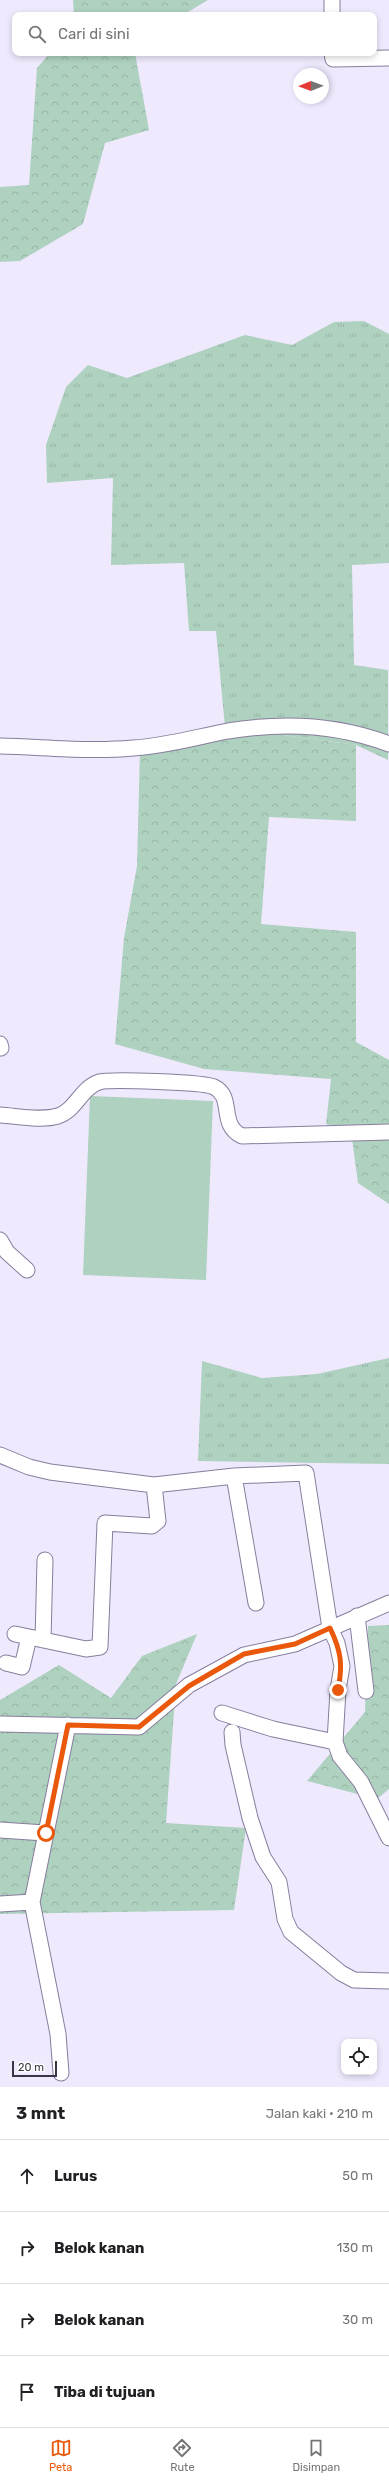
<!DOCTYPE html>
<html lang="id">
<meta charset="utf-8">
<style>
:root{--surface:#fff;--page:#f2f2f2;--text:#202124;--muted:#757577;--line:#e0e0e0;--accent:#ea580c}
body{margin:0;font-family:Rubik,sans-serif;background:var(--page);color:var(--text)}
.controls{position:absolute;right:12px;bottom:12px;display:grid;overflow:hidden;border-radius:8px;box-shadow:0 2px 6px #0003}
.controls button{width:36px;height:36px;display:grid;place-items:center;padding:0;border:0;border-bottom:1px solid var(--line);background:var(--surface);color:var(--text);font:20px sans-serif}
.compass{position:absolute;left:293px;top:68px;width:36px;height:36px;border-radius:50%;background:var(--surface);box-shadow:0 2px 6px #0003;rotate:269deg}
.scale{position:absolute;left:12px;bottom:10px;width:45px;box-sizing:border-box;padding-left:4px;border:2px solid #393542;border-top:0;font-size:11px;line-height:14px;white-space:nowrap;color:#393542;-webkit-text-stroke:3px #fff;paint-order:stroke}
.stop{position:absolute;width:12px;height:12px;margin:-9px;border:3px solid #ea580c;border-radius:50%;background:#fff}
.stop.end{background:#ea580c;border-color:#fff;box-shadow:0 1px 4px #0008}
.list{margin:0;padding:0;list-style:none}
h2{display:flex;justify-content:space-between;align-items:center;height:52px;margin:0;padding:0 16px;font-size:17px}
h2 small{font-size:13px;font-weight:400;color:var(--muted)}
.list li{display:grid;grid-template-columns:26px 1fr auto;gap:12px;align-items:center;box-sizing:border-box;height:72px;padding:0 16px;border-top:1px solid var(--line)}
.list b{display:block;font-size:15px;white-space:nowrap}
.list em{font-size:13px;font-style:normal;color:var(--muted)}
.icon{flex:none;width:22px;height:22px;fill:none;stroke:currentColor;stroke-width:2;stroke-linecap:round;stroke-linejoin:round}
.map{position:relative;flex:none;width:389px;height:2087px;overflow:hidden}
.search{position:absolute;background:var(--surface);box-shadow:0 2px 6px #0003;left:12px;right:12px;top:12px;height:44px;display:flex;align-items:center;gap:10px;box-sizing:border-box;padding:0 14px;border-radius:8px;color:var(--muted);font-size:15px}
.sheet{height:340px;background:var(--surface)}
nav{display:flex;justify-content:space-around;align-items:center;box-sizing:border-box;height:56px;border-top:1px solid var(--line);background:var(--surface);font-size:11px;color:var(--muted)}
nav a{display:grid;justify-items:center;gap:2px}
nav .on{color:var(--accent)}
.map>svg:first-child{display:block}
.grass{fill:url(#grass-tufts)}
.forest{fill:url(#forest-crowns)}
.pitch{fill:#afd1bf}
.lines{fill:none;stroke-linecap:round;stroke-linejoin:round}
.minor-casing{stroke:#877d9d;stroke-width:17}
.minor{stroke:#fff;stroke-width:15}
.route{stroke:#ea580c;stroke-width:5}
</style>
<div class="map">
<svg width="389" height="2087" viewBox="0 0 389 2087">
<defs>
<pattern id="grass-tufts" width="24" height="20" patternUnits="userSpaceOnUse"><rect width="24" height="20" fill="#afd1bf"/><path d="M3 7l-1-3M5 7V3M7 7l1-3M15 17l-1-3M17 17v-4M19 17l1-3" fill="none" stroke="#97b4a5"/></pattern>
<pattern id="forest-crowns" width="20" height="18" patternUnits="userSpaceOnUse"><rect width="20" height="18" fill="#afd1bf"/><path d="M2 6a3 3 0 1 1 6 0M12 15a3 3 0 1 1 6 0" fill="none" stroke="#97b4a5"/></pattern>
</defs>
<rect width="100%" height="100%" fill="#efe9fe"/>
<!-- grass -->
<path class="grass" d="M364 321 389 334V563L352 565 354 665 388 670V760L356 745 225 727 216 631H189L184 563 111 565 113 478 47 483 46 445 66 387 88 365 127 378 245 335 292 345 334 322Z
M389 1358V1464L198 1461 202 1361 262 1378 317 1374Z"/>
<!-- forest -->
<path class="forest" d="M73 0H208L183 15H74Z
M50 53H135L149 130 105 143 83 224 20 261 0 262V187L29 185 37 68Z
M225 727 356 745V821L269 817 261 924 356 932V1042L389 1060V1204L358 1183 351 1131 326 1124 331 1079 204 1069 115 1044 124 938 137 866 140 750Z
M389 1625V1789L377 1799 307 1781 365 1712 368 1626Z
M197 1634 176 1684 166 1823 246 1828 234 1910 0 1914V1700L59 1665 111 1698 142 1656Z"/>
<!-- pitch -->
<path class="pitch" d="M90 1096 213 1101 206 1280 83 1275Z"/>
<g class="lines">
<!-- minor casing -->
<g class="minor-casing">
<path id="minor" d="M332 0V15
M332 53 333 59 389 58
M0 746C44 747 89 752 133 748 167 746 196 737 228 731 283 722 337 724 389 744
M0 1044 1 1048
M0 1115C17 1116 41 1121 58 1116 76 1110 81 1088 99 1082 109 1079 205 1082 214 1087 235 1097 218 1125 242 1136L389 1132
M0 1240 7 1252 27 1270
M0 1455 29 1467 50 1472 154 1485 234 1476 306 1473 330 1628 337 1643 342 1666 338 1690 335 1742 340 1756 361 1782 389 1838
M234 1476 256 1603
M357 1616 366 1691
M15 1634 86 1649 100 1647 105 1523 152 1526 158 1521 154 1485
M43 1640 45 1560
M6 1663 22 1667 29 1637
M222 1713 273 1729 335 1742
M0 1724 139 1727 189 1685 244 1655 295 1644 389 1603
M232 1732 233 1745 250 1818 263 1857 279 1882 285 1919 291 1932 341 1973 354 1980 389 1981
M0 1830 45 1833
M32 1902 68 1725
M0 1904 32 1902 58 2034 61 2073"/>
</g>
<!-- minor -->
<use href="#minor" class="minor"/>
</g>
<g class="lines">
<!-- route -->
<path class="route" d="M46 1833 68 1725 139 1727 189 1686 244 1654 295 1644 330 1628C341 1651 343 1664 338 1690"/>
</g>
</svg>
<div class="controls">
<button><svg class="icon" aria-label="locate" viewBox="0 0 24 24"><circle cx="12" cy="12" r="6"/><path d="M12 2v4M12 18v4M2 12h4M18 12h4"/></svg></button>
</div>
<svg class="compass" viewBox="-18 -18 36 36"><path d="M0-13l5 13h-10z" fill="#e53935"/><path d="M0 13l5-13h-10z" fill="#757577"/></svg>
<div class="scale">20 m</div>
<div class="stop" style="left:46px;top:1833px"></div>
<div class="stop end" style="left:338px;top:1690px"></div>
<div class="search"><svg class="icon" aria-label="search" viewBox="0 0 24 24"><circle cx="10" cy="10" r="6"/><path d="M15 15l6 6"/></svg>Cari di sini</div>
</div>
<section class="sheet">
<h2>3 mnt<small>Jalan kaki · 210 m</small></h2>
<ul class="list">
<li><svg class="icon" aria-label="ahead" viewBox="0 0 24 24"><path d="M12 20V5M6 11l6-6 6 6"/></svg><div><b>Lurus</b></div><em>50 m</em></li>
<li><svg class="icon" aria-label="right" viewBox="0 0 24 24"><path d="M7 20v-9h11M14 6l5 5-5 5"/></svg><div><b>Belok kanan</b></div><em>130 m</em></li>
<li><svg class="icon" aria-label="right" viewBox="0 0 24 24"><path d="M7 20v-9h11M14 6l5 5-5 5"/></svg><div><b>Belok kanan</b></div><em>30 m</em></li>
<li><svg class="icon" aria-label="arrive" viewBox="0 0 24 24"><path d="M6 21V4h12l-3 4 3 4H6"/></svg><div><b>Tiba di tujuan</b></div></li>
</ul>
</section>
<nav>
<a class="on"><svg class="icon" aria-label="map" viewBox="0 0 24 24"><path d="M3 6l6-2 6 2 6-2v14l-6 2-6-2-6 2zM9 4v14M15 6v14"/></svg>Peta</a>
<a><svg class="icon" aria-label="directions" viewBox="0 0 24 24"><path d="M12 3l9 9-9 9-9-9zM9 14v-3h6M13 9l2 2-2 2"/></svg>Rute</a>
<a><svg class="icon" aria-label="saved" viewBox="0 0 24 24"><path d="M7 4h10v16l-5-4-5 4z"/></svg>Disimpan</a>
</nav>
